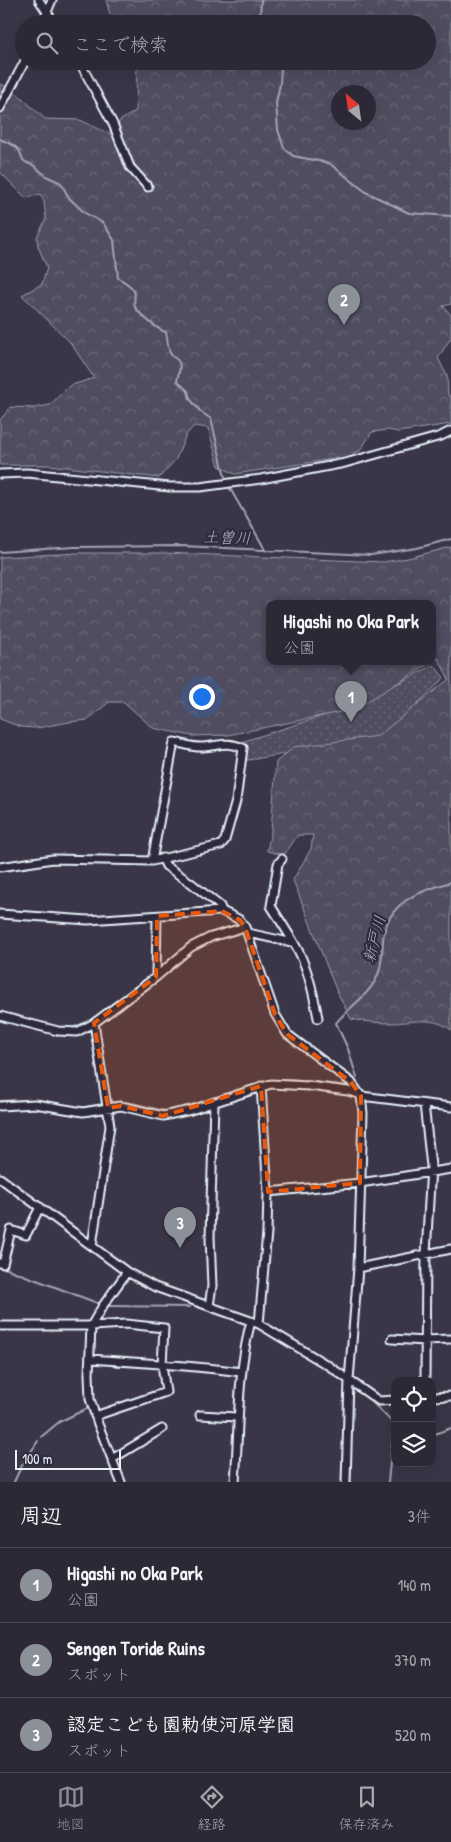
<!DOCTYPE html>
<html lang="ja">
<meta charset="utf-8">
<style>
:root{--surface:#2c2836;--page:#34303e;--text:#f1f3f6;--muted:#a6a6ad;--line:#484451;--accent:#8c9099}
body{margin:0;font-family:"Patrick Hand","Klee One",sans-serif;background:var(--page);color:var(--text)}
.controls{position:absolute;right:15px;bottom:15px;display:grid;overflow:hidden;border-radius:10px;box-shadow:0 5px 20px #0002}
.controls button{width:45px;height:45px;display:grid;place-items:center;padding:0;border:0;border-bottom:1px solid var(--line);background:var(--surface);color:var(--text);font:25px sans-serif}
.compass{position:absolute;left:331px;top:85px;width:45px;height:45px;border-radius:50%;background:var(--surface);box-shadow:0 5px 20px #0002;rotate:331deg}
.scale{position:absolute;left:15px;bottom:12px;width:106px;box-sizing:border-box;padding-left:5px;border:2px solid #e8f1f8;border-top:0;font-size:14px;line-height:18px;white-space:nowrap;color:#e8f1f8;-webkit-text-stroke:4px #2f2a3d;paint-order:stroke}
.you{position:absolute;left:201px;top:696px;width:18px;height:18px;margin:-12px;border:4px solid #fff;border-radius:50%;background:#1a73e8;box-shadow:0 0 0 8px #1a73e833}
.badge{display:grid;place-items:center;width:32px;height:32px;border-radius:50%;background:var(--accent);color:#fff;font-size:16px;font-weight:700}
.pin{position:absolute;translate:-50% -41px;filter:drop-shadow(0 1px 2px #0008)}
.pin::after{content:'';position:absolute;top:26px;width:18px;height:15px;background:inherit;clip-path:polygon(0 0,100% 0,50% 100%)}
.popup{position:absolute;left:266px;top:600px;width:170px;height:65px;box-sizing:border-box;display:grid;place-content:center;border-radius:10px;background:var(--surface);filter:drop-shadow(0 1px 4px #0005);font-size:16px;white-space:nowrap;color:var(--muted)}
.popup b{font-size:19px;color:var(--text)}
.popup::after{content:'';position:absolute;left:50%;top:100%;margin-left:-10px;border:10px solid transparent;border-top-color:var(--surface)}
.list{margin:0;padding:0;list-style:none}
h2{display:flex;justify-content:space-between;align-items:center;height:65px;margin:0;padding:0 20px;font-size:21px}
h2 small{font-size:16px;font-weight:400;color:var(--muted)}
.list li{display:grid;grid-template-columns:32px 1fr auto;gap:15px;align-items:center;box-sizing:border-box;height:75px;padding:0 20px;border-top:1px solid var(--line)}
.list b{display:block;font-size:19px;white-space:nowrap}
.list p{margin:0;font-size:16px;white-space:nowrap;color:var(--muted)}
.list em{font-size:16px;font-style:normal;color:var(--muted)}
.icon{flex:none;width:28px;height:28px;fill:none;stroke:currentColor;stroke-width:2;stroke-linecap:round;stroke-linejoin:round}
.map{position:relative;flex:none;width:451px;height:1482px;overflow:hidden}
.search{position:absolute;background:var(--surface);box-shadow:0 5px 20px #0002;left:15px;right:15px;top:15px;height:55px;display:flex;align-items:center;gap:12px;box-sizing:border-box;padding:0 18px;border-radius:28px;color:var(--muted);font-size:19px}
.sheet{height:290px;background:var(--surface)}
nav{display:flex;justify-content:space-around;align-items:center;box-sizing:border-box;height:70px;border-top:1px solid var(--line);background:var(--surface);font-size:14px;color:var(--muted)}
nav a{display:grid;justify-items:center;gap:2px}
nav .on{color:var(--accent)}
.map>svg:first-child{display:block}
.green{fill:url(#green-dots);stroke:#9ca0ac}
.forest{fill:url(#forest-crowns);stroke:#9ca0ac;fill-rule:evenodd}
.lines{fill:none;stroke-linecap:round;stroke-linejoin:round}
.stream{stroke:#a2a6b1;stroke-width:2}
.minor-casing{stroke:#e8f1f8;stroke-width:11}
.minor{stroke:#2f2a3d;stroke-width:7}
.marked{fill:#e8590c;fill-opacity:0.2;stroke:#e8590c;stroke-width:4;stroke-dasharray:10 6;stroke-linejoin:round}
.labels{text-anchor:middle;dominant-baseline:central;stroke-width:4.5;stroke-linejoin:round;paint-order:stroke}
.water-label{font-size:16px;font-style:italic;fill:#aeb2bd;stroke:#2f2a3d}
</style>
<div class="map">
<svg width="451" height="1482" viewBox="0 0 451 1482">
<defs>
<pattern id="green-dots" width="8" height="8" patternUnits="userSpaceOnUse" patternTransform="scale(1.25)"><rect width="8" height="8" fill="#504e5f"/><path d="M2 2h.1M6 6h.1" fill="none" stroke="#696877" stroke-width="1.8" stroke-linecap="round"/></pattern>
<pattern id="forest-crowns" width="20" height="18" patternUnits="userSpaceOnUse" patternTransform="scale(1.25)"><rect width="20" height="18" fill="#504e5f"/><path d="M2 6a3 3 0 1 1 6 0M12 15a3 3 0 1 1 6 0" fill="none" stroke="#696877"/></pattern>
</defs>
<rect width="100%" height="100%" fill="#3a3648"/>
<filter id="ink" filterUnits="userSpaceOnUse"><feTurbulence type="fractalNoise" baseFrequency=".02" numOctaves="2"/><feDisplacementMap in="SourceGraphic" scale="10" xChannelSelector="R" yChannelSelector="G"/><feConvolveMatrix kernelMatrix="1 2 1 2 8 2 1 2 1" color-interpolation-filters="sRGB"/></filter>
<g filter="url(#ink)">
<!-- green -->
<path class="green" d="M434 665 444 678 382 738 242 761 243 748 235 744 351 707Z"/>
<!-- forest -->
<path class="forest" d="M106 0H451V304L443 306 451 315V338L438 358 447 376 448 395 451 397V424L398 432 388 430 372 432 360 451 326 460 235 474 219 466 208 428 194 426 186 435 176 459 159 478 49 465H0V420L11 407 35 408 50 405 69 386 94 378 70 342 22 295 42 284 47 268 38 246 37 237 46 219 44 202 40 194 26 198 0 172V84L11 88 45 119 80 120 110 134 121 120 136 111 137 61H427V24H120L110 14ZM338 92H368V122H338Z
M451 547V1030C434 1016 414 1022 394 1023 380 1023 365 1022 351 1019L337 992 293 880 311 849 313 835H298L284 855 267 851 271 832 276 762 294 747 378 736 449 679 438 658 355 709 228 735 192 736 153 728 124 702H109L88 720 69 722 37 728 21 727 0 719V557L78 553H165L384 562 408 558ZM270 603H432V661H270Z"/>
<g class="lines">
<!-- stream -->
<path class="stream" d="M261 0 260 19 261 24
M277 61 281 69 280 84 276 103 278 130 284 148 293 156 329 163 366 192 409 213 451 216
M0 139 13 145 19 150 23 160 27 163 33 165 46 176 61 183 69 198 85 213 103 223 114 240 118 278C123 281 131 285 134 291 136 296 133 301 135 307 138 313 159 331 166 332 168 339 167 346 170 352 172 358 171 355 175 358 184 364 178 373 177 381L188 391 190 399 200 411 211 419 226 481
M228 485 266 551
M0 552 74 547 182 546 371 555 417 548 451 539
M0 1012 56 1027
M72 1028 89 1021
M357 1078 348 1049 336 1023C348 1008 366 998 375 981 382 969 382 953 383 940 387 901 419 892 451 882
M306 1081 346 1086
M207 1100C240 1089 265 1077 301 1081
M0 1101 39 1100 80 1108 103 1104
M113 1102C132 1100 151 1109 169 1112
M179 1109 200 1103
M2 1267 100 1304
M108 1306 190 1307
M354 1389 369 1399 394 1424 388 1482
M432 1435 451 1428
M41 1437 59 1422 88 1408
M14 1482 21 1467 38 1441"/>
<!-- minor casing -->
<g class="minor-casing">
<path id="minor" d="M39 0 55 24
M42 24 52 0
M79 61 113 124 130 167 148 187
M0 108 25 61
M0 474 27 473 170 487H200L261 479 345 463 441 436 451 431
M162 858 166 866 191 883 220 906 222 911
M0 867 53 859 152 861 221 845 225 840 236 801 243 748C227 741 219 746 203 747 193 748 184 744 174 742L152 861
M0 914 88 920 222 911 240 920 245 927 275 1014 287 1034 351 1082 361 1096 451 1107
M248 933 289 942 293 941 271 906 278 864 282 859
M293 941C307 964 313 991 318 1018
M156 977 157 916
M0 1016 58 1031 77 1032 94 1023 156 977 191 947 211 937 245 927
M424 1104 431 1166 426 1254 425 1381
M0 1106 35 1104 83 1112 121 1106 163 1116 191 1110 271 1084 309 1086 348 1091 358 1094
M0 1178 127 1272 155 1287 259 1324 329 1366 379 1401 395 1400
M268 1192 360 1183 451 1169
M92 1245 110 1126 94 1023
M0 1263 3 1264 11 1230 26 1235 40 1207
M358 1268 451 1249
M209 1306 212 1286 210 1237 214 1102
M259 1324 267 1232 268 1192 261 1086
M0 1326H91L126 1324 164 1328 162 1365 166 1392 95 1416
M392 1339 425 1341
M424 1340 451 1339
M90 1359C141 1363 191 1365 241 1372
M432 1397 451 1396
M200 1415 237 1417
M112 1459 162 1429
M121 1482 98 1424 90 1399 89 1374 91 1326 102 1307 127 1272
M235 1482C239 1428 237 1374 251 1321
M346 1482 349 1380 358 1268 363 1113 361 1096"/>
</g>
<!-- minor -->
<use href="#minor" class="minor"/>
</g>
</g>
<!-- marked area -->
<path class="marked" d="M222 911 240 920 245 927 275 1014 287 1034 351 1082 361 1096 360 1183 268 1192 261 1086 163 1116 121 1106 108 1108 94 1023 156 977 157 916Z"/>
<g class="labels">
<!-- water labels -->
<g class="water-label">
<text transform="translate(227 537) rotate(2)">土曽川</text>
<text transform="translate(374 939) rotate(-75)">新戸川</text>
</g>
</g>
</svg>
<div class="controls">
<button><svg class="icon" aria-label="locate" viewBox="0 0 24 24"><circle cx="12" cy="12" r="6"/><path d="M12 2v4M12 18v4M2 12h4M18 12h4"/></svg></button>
<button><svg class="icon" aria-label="layers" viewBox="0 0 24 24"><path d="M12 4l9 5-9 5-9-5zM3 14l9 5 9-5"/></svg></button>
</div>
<svg class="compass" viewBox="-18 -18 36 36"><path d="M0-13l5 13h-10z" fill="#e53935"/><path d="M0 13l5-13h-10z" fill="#a6a6ad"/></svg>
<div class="scale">100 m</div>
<div class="you"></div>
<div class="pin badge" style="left:351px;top:722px">1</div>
<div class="popup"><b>Higashi no Oka Park</b>公園</div>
<div class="pin badge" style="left:344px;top:325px">2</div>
<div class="pin badge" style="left:180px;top:1248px">3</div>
<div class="search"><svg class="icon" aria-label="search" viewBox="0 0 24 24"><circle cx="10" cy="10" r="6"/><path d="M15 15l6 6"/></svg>ここで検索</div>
</div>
<section class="sheet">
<h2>周辺<small>3件</small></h2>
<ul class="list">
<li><span class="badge">1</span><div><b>Higashi no Oka Park</b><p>公園</p></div><em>140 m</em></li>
<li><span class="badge">2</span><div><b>Sengen Toride Ruins</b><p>スポット</p></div><em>370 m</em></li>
<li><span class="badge">3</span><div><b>認定こども園勅使河原学園</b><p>スポット</p></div><em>520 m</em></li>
</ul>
</section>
<nav>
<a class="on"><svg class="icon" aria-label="map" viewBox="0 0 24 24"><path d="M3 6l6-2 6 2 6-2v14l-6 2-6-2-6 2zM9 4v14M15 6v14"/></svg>地図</a>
<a><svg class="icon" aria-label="directions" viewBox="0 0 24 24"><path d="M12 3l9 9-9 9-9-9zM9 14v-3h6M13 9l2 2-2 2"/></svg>経路</a>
<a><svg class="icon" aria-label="saved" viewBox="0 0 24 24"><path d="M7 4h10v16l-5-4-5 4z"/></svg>保存済み</a>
</nav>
